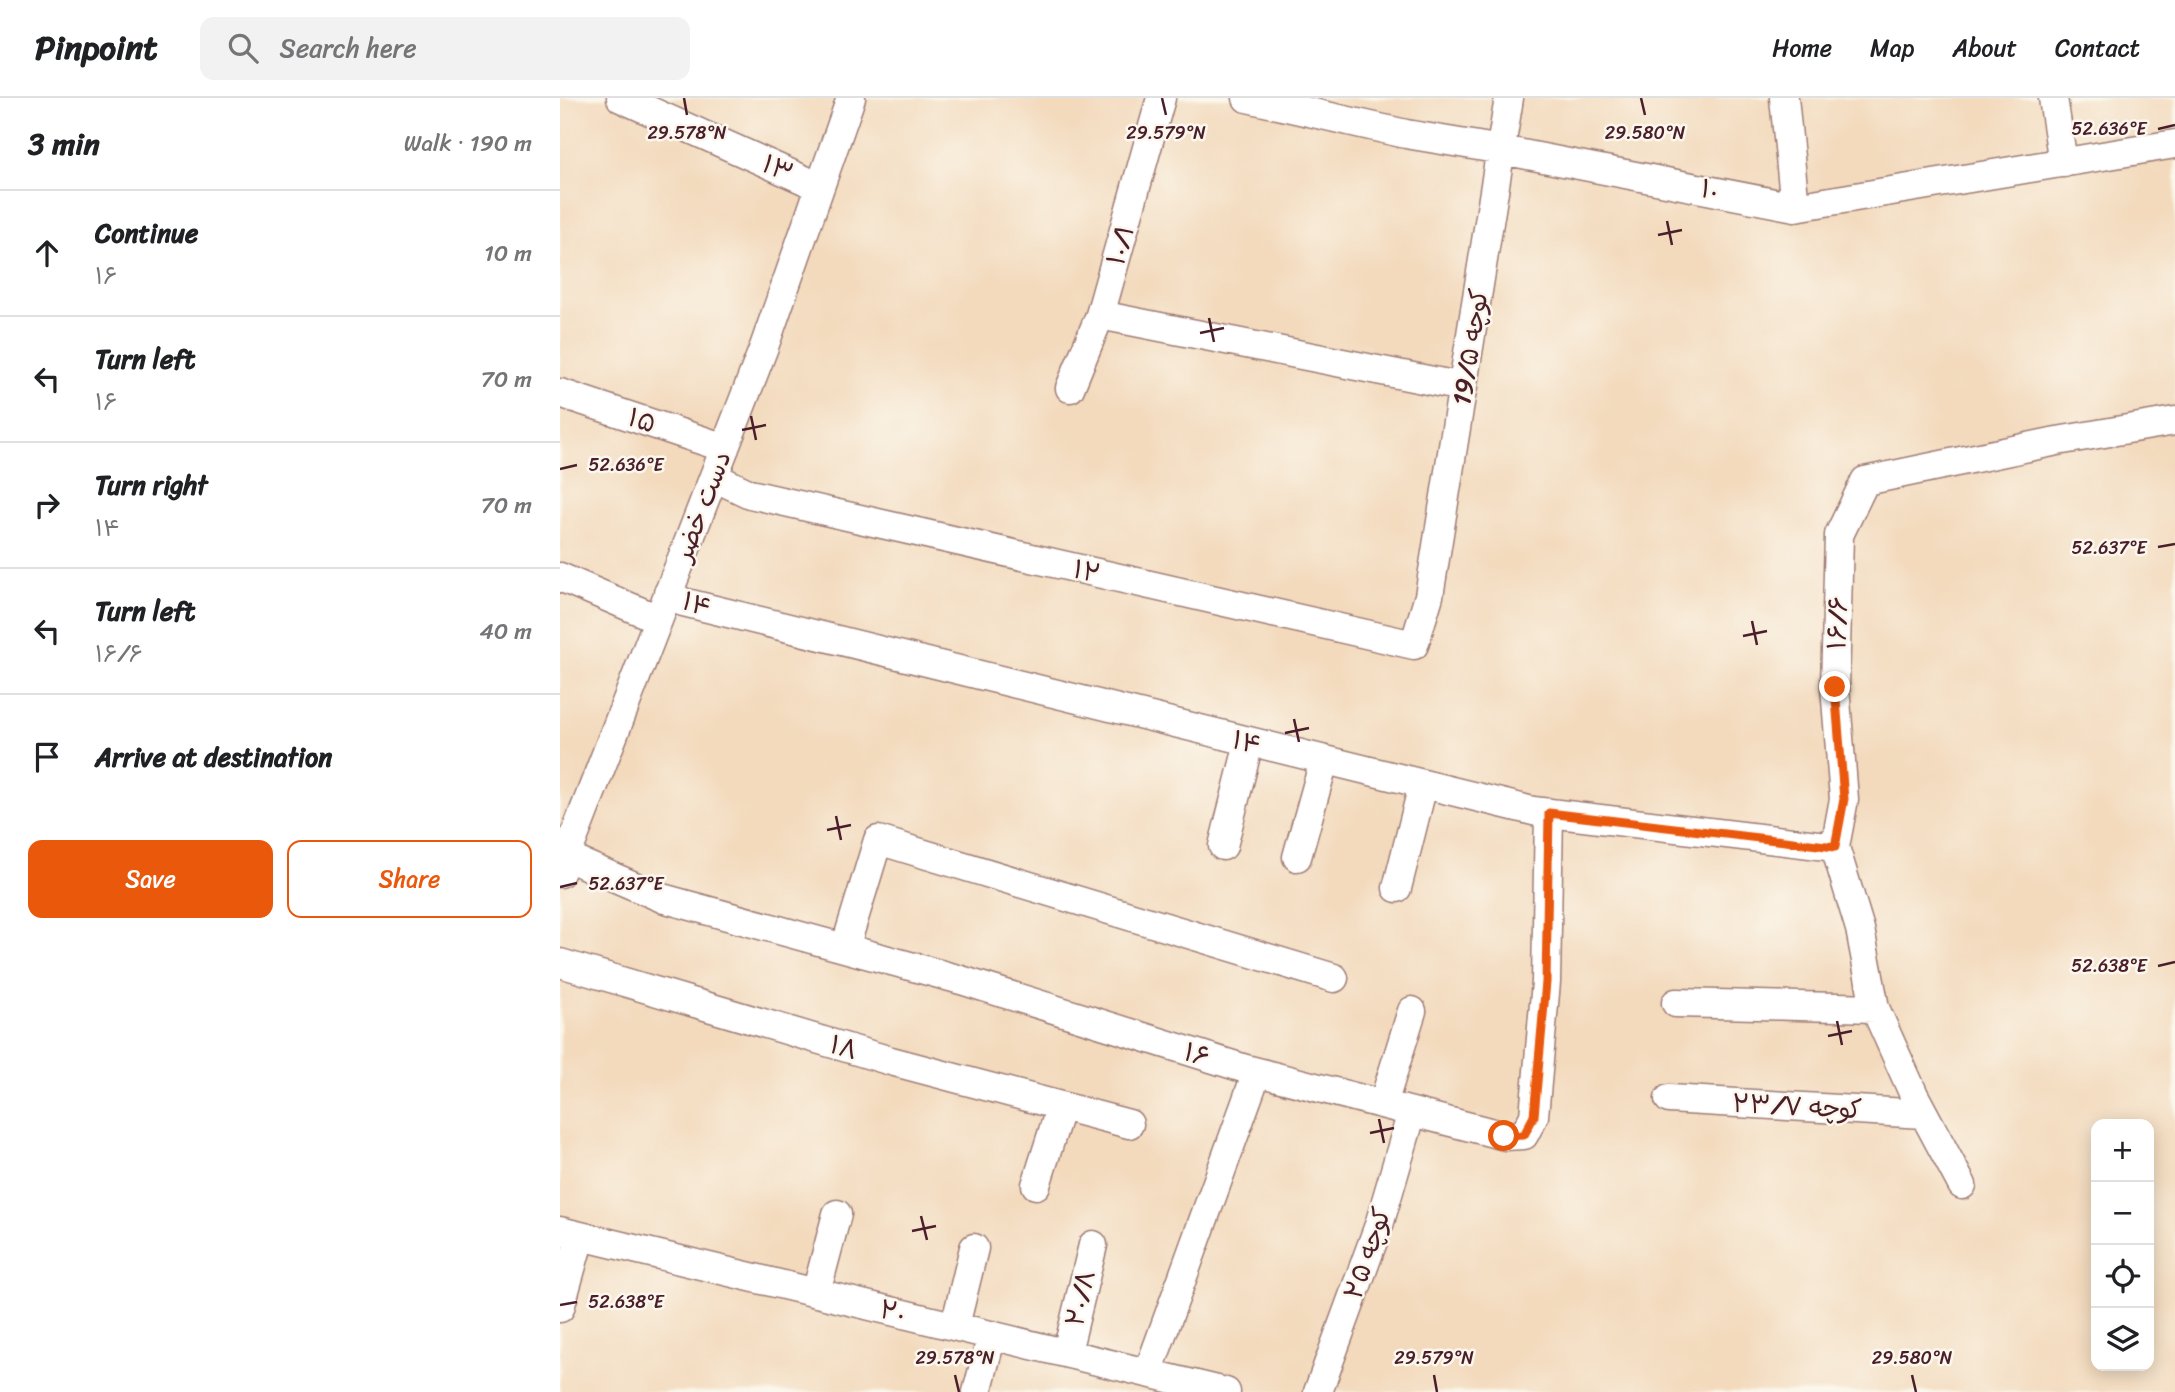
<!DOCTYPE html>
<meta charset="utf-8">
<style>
:root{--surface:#fff;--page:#f2f2f2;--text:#202124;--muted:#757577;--line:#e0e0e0;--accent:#ea580c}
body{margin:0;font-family:Sriracha,"Playpen Sans Arabic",sans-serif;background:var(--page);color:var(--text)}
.controls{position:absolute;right:21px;bottom:21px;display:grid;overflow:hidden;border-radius:14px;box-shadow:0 4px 18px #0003}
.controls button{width:63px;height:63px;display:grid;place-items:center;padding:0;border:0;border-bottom:2px solid var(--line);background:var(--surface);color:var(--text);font:35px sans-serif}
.stop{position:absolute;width:21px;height:21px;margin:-16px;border:5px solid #ea580c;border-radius:50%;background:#fff}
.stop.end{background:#ea580c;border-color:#fff;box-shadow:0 2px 7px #0008}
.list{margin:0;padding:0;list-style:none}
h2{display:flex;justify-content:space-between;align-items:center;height:91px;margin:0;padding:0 28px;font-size:30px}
h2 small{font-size:23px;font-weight:400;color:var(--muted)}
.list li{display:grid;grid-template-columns:46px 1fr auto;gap:21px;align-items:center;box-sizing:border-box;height:126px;padding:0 28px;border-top:2px solid var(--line)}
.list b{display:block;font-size:26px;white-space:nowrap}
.list p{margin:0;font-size:23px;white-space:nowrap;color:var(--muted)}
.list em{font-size:23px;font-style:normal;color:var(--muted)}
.actions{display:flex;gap:14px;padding:21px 28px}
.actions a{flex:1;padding:16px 0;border:2px solid var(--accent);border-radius:14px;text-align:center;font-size:24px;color:var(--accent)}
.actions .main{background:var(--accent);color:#fff}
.icon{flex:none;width:38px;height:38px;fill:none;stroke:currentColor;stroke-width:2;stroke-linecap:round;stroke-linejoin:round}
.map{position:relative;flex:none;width:1615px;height:1294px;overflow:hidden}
header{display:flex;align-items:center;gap:42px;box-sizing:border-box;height:98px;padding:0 35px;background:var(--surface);border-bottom:2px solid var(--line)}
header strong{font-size:33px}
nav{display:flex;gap:38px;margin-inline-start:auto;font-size:24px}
.search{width:490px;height:63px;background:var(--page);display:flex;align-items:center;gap:18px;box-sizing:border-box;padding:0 24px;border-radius:14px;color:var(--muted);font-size:26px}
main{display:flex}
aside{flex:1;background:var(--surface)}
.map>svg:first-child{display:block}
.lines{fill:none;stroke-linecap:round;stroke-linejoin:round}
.minor-casing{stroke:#9e7c74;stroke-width:31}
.minor{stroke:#fff;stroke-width:28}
.route{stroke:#ea580c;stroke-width:9}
.ticks{fill:none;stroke:#4a1f2b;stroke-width:2.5}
.labels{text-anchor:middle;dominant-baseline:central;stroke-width:5;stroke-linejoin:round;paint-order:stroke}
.street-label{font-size:26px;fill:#4a1f2b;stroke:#fbf7ec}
.ticks-label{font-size:18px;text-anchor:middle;fill:#4a1f2b;stroke:#fbf7ec;stroke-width:5;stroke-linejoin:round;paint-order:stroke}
</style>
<header>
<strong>Pinpoint</strong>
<div class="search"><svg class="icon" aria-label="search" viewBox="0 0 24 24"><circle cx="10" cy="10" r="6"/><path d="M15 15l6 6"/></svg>Search here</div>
<nav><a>Home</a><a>Map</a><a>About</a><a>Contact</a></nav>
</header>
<main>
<aside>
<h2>3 min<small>Walk · 190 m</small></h2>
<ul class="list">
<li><svg class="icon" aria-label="ahead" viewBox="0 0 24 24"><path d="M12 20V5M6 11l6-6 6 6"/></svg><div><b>Continue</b><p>۱۶</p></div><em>10 m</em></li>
<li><svg class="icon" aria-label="left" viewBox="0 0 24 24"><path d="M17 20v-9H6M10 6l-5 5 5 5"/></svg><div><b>Turn left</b><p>۱۶</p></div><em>70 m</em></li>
<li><svg class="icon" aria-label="right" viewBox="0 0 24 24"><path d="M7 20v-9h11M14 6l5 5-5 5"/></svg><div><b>Turn right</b><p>۱۴</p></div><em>70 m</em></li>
<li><svg class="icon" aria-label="left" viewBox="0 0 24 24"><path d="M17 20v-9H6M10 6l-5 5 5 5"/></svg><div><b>Turn left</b><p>۱۶/۶</p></div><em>40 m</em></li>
<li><svg class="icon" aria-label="arrive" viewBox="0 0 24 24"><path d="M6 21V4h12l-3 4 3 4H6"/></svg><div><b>Arrive at destination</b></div></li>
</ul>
<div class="actions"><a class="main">Save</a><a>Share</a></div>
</aside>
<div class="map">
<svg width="1615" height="1294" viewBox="0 0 1615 1294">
<rect width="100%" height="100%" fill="#fbf7ec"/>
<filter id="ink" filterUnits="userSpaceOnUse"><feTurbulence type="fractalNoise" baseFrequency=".0143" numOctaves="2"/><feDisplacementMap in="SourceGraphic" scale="14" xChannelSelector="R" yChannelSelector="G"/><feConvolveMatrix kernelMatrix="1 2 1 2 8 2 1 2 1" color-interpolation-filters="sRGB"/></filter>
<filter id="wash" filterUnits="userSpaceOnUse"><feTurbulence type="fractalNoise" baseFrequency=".00686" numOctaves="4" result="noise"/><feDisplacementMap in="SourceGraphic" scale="28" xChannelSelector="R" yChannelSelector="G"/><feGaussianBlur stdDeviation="1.57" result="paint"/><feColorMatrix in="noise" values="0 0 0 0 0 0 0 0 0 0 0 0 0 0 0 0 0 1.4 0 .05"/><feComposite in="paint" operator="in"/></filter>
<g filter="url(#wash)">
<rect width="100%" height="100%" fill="#f3dabd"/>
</g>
<g filter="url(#ink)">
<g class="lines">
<!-- minor casing -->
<g class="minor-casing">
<path id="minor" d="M61 0 260 89
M687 0 846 36 942 52 1235 109 1615 46
M1224 0 1235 109
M1493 0 1503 65
M540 217 903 289
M510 290 540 217 601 0
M0 295 165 350
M154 379 190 396 854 547 869 498 949 0
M0 479 98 521
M108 495 123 504 973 713 1275 749
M663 748 689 645
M0 756 102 800 401 882 686 971 945 1038 964 1037 974 1018 986 884 989 715
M737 759 764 663
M0 775 204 249 291 0
M837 790 863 687
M285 850 318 742 774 880
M0 865 331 963 569 1026
M1116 905 1315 910
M1109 1001 1364 1016
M823 1006 852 913
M476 1087 501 1008
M1402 1087 1354 997 1315 910 1300 831 1275 749 1284 701 1275 589 1279 437 1305 383 1497 343 1615 323
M0 1133 666 1294
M256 1195 277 1116
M0 1210 20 1139
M395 1228 414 1150
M507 1254 533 1147
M588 1275 697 974
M417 1294 432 1237
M758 1294 819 1127 852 1014"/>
</g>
<!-- minor -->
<use href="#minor" class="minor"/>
</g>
</g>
<g class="lines" filter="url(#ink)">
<!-- route -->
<path class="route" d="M944 1038 964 1037 974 1018 986 884 989 715 1275 749 1284 701 1275 589"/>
</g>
<!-- ticks -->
<path class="ticks" d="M124 0 127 17M602 0 606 17M1081 0 1085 17M1598 31 1615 27M1107 123 1112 147M1098 137 1122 132M649 220 654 244M640 235 664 230M191 318 196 342M182 332 206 327M0 371 17 367M1598 449 1615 446M1192 523 1197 547M1183 538 1207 533M734 621 739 644M725 635 749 630M276 718 281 742M267 732 291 727M0 789 17 785M1598 868 1615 864M1277 923 1282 947M1268 938 1292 933M819 1021 824 1045M810 1035 834 1030M361 1118 367 1142M352 1133 376 1128M0 1207 17 1204M395 1277 399 1294M874 1277 877 1294M1352 1277 1356 1294"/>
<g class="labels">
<!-- street labels -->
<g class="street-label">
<text transform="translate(218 70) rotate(24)">۱۳</text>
<text transform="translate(1150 91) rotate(11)">۱۰</text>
<text transform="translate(560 147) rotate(-74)">۱۰/۱</text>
<text transform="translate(910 249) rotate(-81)">کوچه 19/۵</text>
<text transform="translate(82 322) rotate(18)">۱۵</text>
<text transform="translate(142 408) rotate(-69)">دست خضر</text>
<text transform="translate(527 473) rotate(13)">۱۲</text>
<text transform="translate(137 506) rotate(18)">۱۴</text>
<text transform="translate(1277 525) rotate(-88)">۱۶/۶</text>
<text transform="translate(687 644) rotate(14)">۱۴</text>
<text transform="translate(284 949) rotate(16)">۱۸</text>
<text transform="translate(637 956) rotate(17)">۱۶</text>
<text transform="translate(1237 1008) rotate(3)">کوچه ۲۳/۷</text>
<text transform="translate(807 1155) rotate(-71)">کوچه ۲۵</text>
<text transform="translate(520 1200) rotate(-77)">۲۰/۸</text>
<text transform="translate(333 1213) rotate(13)">۲۰</text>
</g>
</g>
<g class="ticks-label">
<text x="1549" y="37">52.636°E</text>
<text x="127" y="41">29.578°N</text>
<text x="606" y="41">29.579°N</text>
<text x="1085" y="41">29.580°N</text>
<text x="66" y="373">52.636°E</text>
<text x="1549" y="456">52.637°E</text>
<text x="66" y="792">52.637°E</text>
<text x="1549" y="874">52.638°E</text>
<text x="66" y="1210">52.638°E</text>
<text x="395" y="1266">29.578°N</text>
<text x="874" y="1266">29.579°N</text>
<text x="1352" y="1266">29.580°N</text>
</g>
</svg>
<div class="controls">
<button>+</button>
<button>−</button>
<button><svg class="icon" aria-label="locate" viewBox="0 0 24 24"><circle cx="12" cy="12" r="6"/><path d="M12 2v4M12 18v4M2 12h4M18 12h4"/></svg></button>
<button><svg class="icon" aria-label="layers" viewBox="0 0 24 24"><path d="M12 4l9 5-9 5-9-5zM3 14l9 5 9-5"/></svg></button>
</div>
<div class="stop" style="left:944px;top:1038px"></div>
<div class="stop end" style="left:1275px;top:589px"></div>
</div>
</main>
